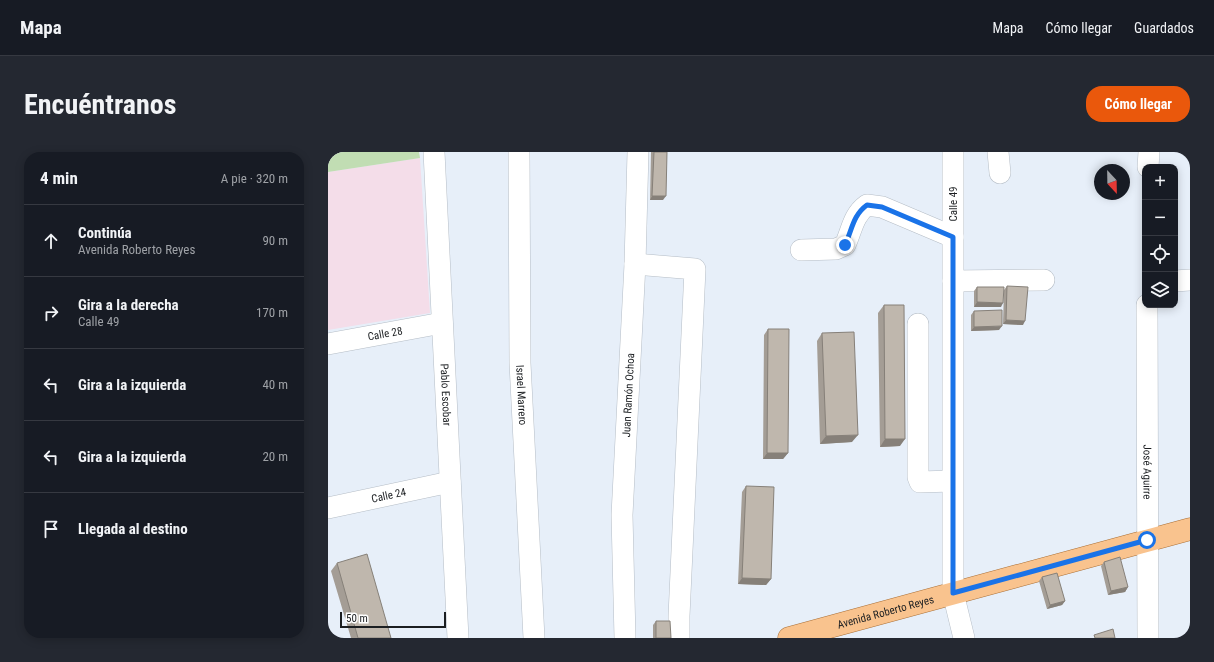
<!DOCTYPE html>
<html lang="es">
<meta charset="utf-8">
<style>
:root{--surface:#171b24;--page:#242831;--text:#f1f3f6;--muted:#9ea1a6;--line:#363941;--accent:#ea580c}
body{margin:0;font-family:"Roboto Condensed",sans-serif;background:var(--page);color:var(--text)}
.controls{position:absolute;right:12px;top:12px;display:grid;overflow:hidden;border-radius:8px;box-shadow:0 2px 10px #0003}
.controls button{width:36px;height:36px;display:grid;place-items:center;padding:0;border:0;border-bottom:1px solid var(--line);background:var(--surface);color:var(--text);font:20px sans-serif}
.compass{position:absolute;left:766px;top:12px;width:36px;height:36px;border-radius:50%;background:var(--surface);box-shadow:0 2px 10px #0003;rotate:158deg}
.scale{position:absolute;left:12px;bottom:10px;width:106px;box-sizing:border-box;padding-left:4px;border:2px solid #1b1e21;border-top:0;font-size:11px;line-height:14px;white-space:nowrap;color:#1b1e21;-webkit-text-stroke:3px #fff;paint-order:stroke}
.stop{position:absolute;width:12px;height:12px;margin:-9px;border:3px solid #1a73e8;border-radius:50%;background:#fff}
.stop.end{background:#1a73e8;border-color:#fff;box-shadow:0 1px 4px #0008}
.list{margin:0;padding:0;list-style:none}
h2{display:flex;justify-content:space-between;align-items:center;height:52px;margin:0;padding:0 16px;font-size:17px}
h2 small{font-size:13px;font-weight:400;color:var(--muted)}
.list li{display:grid;grid-template-columns:26px 1fr auto;gap:12px;align-items:center;box-sizing:border-box;height:72px;padding:0 16px;border-top:1px solid var(--line)}
.list b{display:block;font-size:15px;white-space:nowrap}
.list p{margin:0;font-size:13px;white-space:nowrap;color:var(--muted)}
.list em{font-size:13px;font-style:normal;color:var(--muted)}
.icon{flex:none;width:22px;height:22px;fill:none;stroke:currentColor;stroke-width:2;stroke-linecap:round;stroke-linejoin:round}
.map{position:relative;flex:none;width:862px;height:486px;overflow:hidden;border-radius:16px}
header{display:flex;align-items:center;gap:24px;box-sizing:border-box;height:56px;padding:0 20px;background:var(--surface);border-bottom:1px solid var(--line)}
header strong{font-size:19px}
nav{display:flex;gap:22px;margin-inline-start:auto;font-size:14px}
.intro{display:flex;align-items:center;justify-content:space-between;box-sizing:border-box;height:96px;padding:0 24px}
h1{margin:0;font-size:28px}
.button{padding:10px 18px;border-radius:16px;background:var(--accent);color:#fff;font-size:14px;font-weight:700}
main{display:flex;gap:24px;padding:0 24px}
aside{flex:1;background:var(--surface);border-radius:16px;box-shadow:0 2px 10px #0003}
.map>svg:first-child{display:block}
.education{fill:#f4dde9}
.pitch{fill:#c1ddb3}
.lines{fill:none;stroke-linecap:round;stroke-linejoin:round}
.minor-casing{stroke:#b5bdc6;stroke-width:22}
.major-casing{stroke:#a96f36;stroke-width:23}
.minor{stroke:#fff;stroke-width:21}
.major{stroke:#f9c38e;stroke-width:22}
.wall{fill:#a49d95}
.shaded-wall{fill:#868079}
.building{fill:#bfb7ad;stroke:#868079}
.route{stroke:#1a73e8;stroke-width:5}
.labels{text-anchor:middle;dominant-baseline:central;stroke-width:3;stroke-linejoin:round;paint-order:stroke}
.street-label{font-size:11px;fill:#1b1e21;stroke:#fff}
</style>
<header>
<strong>Mapa</strong>
<nav><a>Mapa</a><a>Cómo llegar</a><a>Guardados</a></nav>
</header>
<div class="intro"><h1>Encuéntranos</h1><a class="button">Cómo llegar</a></div>
<main>
<aside>
<h2>4 min<small>A pie · 320 m</small></h2>
<ul class="list">
<li><svg class="icon" aria-label="ahead" viewBox="0 0 24 24"><path d="M12 20V5M6 11l6-6 6 6"/></svg><div><b>Continúa</b><p>Avenida Roberto Reyes</p></div><em>90 m</em></li>
<li><svg class="icon" aria-label="right" viewBox="0 0 24 24"><path d="M7 20v-9h11M14 6l5 5-5 5"/></svg><div><b>Gira a la derecha</b><p>Calle 49</p></div><em>170 m</em></li>
<li><svg class="icon" aria-label="left" viewBox="0 0 24 24"><path d="M17 20v-9H6M10 6l-5 5 5 5"/></svg><div><b>Gira a la izquierda</b></div><em>40 m</em></li>
<li><svg class="icon" aria-label="left" viewBox="0 0 24 24"><path d="M17 20v-9H6M10 6l-5 5 5 5"/></svg><div><b>Gira a la izquierda</b></div><em>20 m</em></li>
<li><svg class="icon" aria-label="arrive" viewBox="0 0 24 24"><path d="M6 21V4h12l-3 4 3 4H6"/></svg><div><b>Llegada al destino</b></div></li>
</ul>
</aside>
<div class="map">
<svg width="862" height="486" viewBox="0 0 862 486">
<rect width="100%" height="100%" fill="#e7eff9"/>
<!-- education -->
<path class="education" d="M92 6 102 161 0 178V20Z"/>
<!-- pitch -->
<path class="pitch" d="M0 0H91L92 6 0 20Z"/>
<g class="lines">
<!-- minor casing -->
<g class="minor-casing">
<g id="minor">
<path id="s1" d="M106 0 130 486"/>
<path id="s2" d="M191 0 192 211 206 486"/>
<path d="M625 0V441L636 486"/>
<path d="M670 0 672 21"/>
<path d="M820 15 821 0"/>
<path d="M473 98 508 97 517 93C524 78 525 63 539 53L554 55 625 85"/>
<path d="M307 112 367 117 351 464V486"/>
<path d="M625 129 716 128"/>
<path d="M847 129 862 128"/>
<path id="s3" d="M819 153 820 486"/>
<path d="M590 172V325L592 330 624 329"/>
<path id="s4" d="M0 192 114 171"/>
<path id="s5" d="M0 356 122 330"/>
<path id="s6" d="M297 486 294 363 307 112 310 0"/>
</g>
</g>
<!-- major casing -->
<g class="major-casing">
<g id="major">
<path id="s7" d="M461 486 862 377"/>
</g>
</g>
<!-- minor -->
<use href="#minor" class="minor"/>
<!-- major -->
<use href="#major" class="major"/>
</g>
<!-- wall -->
<path class="wall" d="M323 0H339L335 48H322Z
M679 134 695 173 675 172 676 138Z
M649 135 673 155H646V139Z
M556 153 572 294 552 295 550 161Z
M646 159 671 178 643 179V163Z
M440 177 460 301 455 307H435L436 183Z
M494 181 524 290 492 292 489 189Z
M418 334 443 427 438 433 410 432 414 340Z
M776 410 800 435 797 440 780 443 773 414Z
M9 411 63 486H23L3 419Z
M714 425 737 449 734 453 719 457 711 429Z
M328 469 343 486H325V473Z"/>
<!-- shaded-wall -->
<path class="shaded-wall" d="M324 44H338L335 48H322Z
M649 150 675 151 673 155H646Z
M678 168 697 169 695 173 675 172Z
M674 174 671 178 643 179 646 175Z
M530 283 524 290 492 292 498 284Z
M557 287H577L572 294 552 295Z
M439 301H460L455 307H435Z
M414 426 443 427 438 433 410 432Z
M800 435 797 440 780 443 783 439Z
M737 449 734 453 719 457 722 453Z"/>
<!-- building -->
<path class="building" d="M326 0H339L338 44H324Z
M679 134 700 135 697 169 678 168Z
M649 135H676L675 151 649 150Z
M556 153H576L577 287H557Z
M674 158V174L646 175V159Z
M440 177H461L460 301H439Z
M526 180 530 283 498 284 494 181Z
M418 334 446 335 443 427 414 426Z
M39 402 63 486H30L9 411Z
M792 405 800 435 783 439 776 410Z
M729 421 737 449 722 453 714 425Z
M328 469H342L343 486H328Z
M785 477 787 486H767L766 483Z"/>
<g class="lines">
<!-- route -->
<path class="route" d="M517 93C524 78 525 63 539 53L554 55 625 85V441L819 388"/>
</g>
<g class="labels">
<!-- street labels -->
<g class="street-label">
<text transform="translate(625 52) rotate(-90)">Calle 49</text>
<text stroke="none"><textPath href="#s4" startOffset="58">Calle 28</textPath></text>
<text stroke="none"><textPath href="#s1" startOffset="243">Pablo Escobar</textPath></text>
<text stroke="none"><textPath href="#s2" startOffset="243">Israel Marrero</textPath></text>
<text stroke="none"><textPath href="#s6" startOffset="243">Juan Ramón Ochoa</textPath></text>
<text stroke="none"><textPath href="#s3" startOffset="167">José Aguirre</textPath></text>
<text stroke="none"><textPath href="#s5" startOffset="62">Calle 24</textPath></text>
<text stroke="none"><textPath href="#s7" startOffset="100">Avenida Roberto Reyes</textPath></text>
</g>
</g>
</svg>
<div class="controls">
<button>+</button>
<button>−</button>
<button><svg class="icon" aria-label="locate" viewBox="0 0 24 24"><circle cx="12" cy="12" r="6"/><path d="M12 2v4M12 18v4M2 12h4M18 12h4"/></svg></button>
<button><svg class="icon" aria-label="layers" viewBox="0 0 24 24"><path d="M12 4l9 5-9 5-9-5zM3 14l9 5 9-5"/></svg></button>
</div>
<svg class="compass" viewBox="-18 -18 36 36"><path d="M0-13l5 13h-10z" fill="#e53935"/><path d="M0 13l5-13h-10z" fill="#9ea1a6"/></svg>
<div class="scale">50 m</div>
<div class="stop" style="left:819px;top:388px"></div>
<div class="stop end" style="left:517px;top:93px"></div>
</div>
</main>
